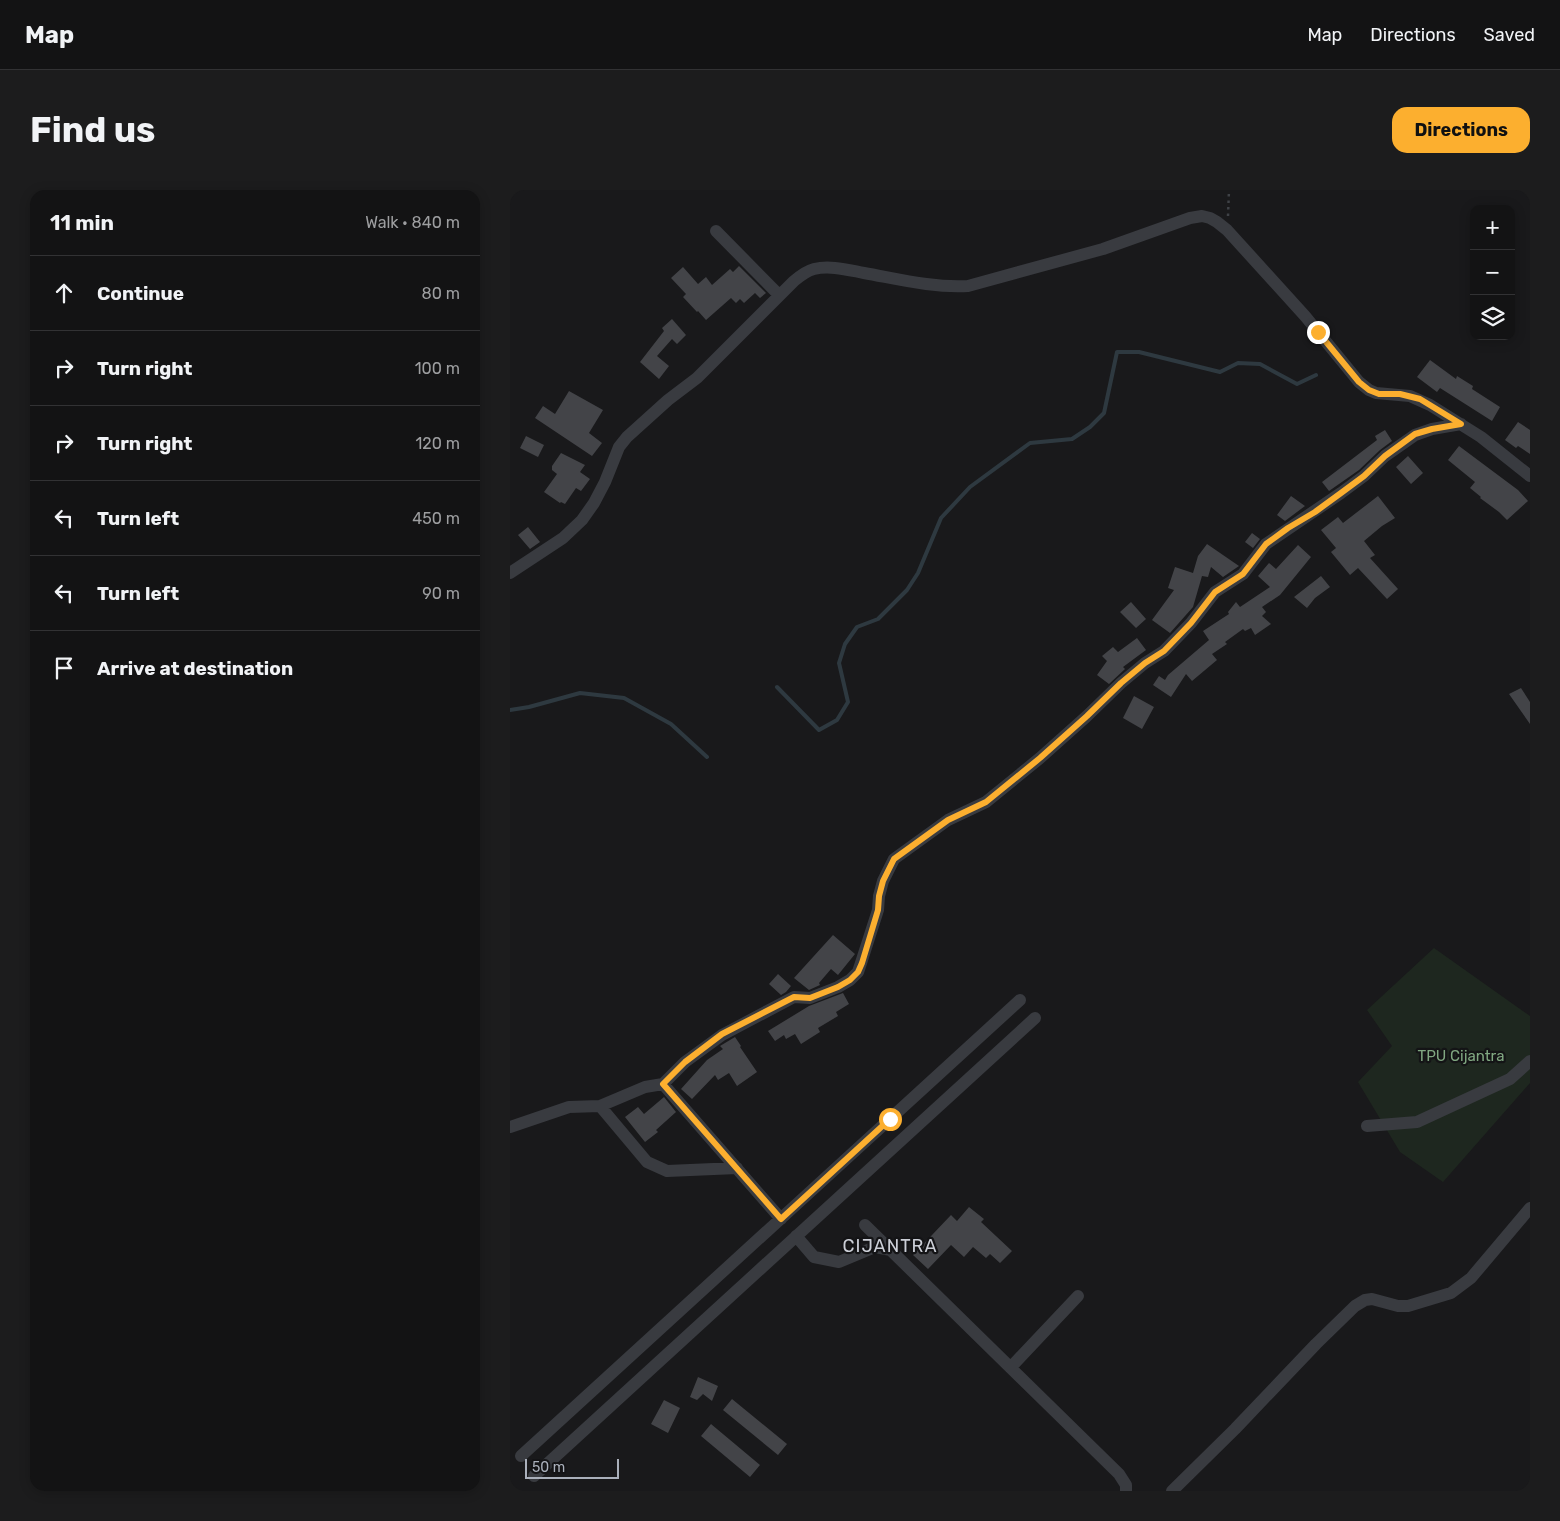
<!DOCTYPE html>
<meta charset="utf-8">
<style>
:root{--surface:#131314;--page:#1c1c1d;--text:#f1f3f6;--muted:#9d9ea0;--line:#323234;--accent:#fcaf2f}
body{margin:0;font-family:Rubik,sans-serif;background:var(--page);color:var(--text)}
.controls{position:absolute;right:15px;top:15px;display:grid;overflow:hidden;border-radius:10px;box-shadow:0 2px 12px #0003}
.controls button{width:45px;height:45px;display:grid;place-items:center;padding:0;border:0;border-bottom:1px solid var(--line);background:var(--surface);color:var(--text);font:25px sans-serif}
.scale{position:absolute;left:15px;bottom:12px;width:94px;box-sizing:border-box;padding-left:5px;border:2px solid #aab0bb;border-top:0;font-size:14px;line-height:18px;white-space:nowrap;color:#aab0bb;-webkit-text-stroke:4px #141416;paint-order:stroke}
.stop{position:absolute;width:15px;height:15px;margin:-11px;border:4px solid #fcaf2f;border-radius:50%;background:#fff}
.stop.end{background:#fcaf2f;border-color:#fff;box-shadow:0 1px 5px #0008}
.list{margin:0;padding:0;list-style:none}
h2{display:flex;justify-content:space-between;align-items:center;height:65px;margin:0;padding:0 20px;font-size:21px}
h2 small{font-size:16px;font-weight:400;color:var(--muted)}
.list li{display:grid;grid-template-columns:32px 1fr auto;gap:15px;align-items:center;box-sizing:border-box;height:75px;padding:0 20px;border-top:1px solid var(--line)}
.list b{display:block;font-size:19px;white-space:nowrap}
.list em{font-size:16px;font-style:normal;color:var(--muted)}
.icon{flex:none;width:28px;height:28px;fill:none;stroke:currentColor;stroke-width:2;stroke-linecap:round;stroke-linejoin:round}
.map{position:relative;flex:none;width:1020px;height:1301px;overflow:hidden;border-radius:15px}
header{display:flex;align-items:center;gap:30px;box-sizing:border-box;height:70px;padding:0 25px;background:var(--surface);border-bottom:1px solid var(--line)}
header strong{font-size:24px}
nav{display:flex;gap:28px;margin-inline-start:auto;font-size:18px}
.intro{display:flex;align-items:center;justify-content:space-between;box-sizing:border-box;height:120px;padding:0 30px}
h1{margin:0;font-size:35px}
.button{padding:12px 22px;border-radius:15px;background:var(--accent);color:#111;font-size:18px;font-weight:700}
main{display:flex;gap:30px;padding:0 30px}
aside{flex:1;background:var(--surface);border-radius:15px;box-shadow:0 2px 12px #0003}
.map>svg:first-child{display:block}
.green{fill:#1e271f}
.lines{fill:none;stroke-linecap:round;stroke-linejoin:round}
.stream{stroke:#2e3940;stroke-width:4}
.building{fill:#434448}
.path{stroke:#3f4247;stroke-width:2.5;stroke-dasharray:2.5 4;stroke-linecap:butt}
.minor{stroke:#393b40;stroke-width:12}
.route{stroke:#fcaf2f;stroke-width:6}
.labels{text-anchor:middle;dominant-baseline:central;stroke-width:4.5;stroke-linejoin:round;paint-order:stroke}
.park-label{font-size:15px;fill:#80a781;stroke:#141416}
.quarter-label{font-size:18px;letter-spacing:1px;fill:#cccfd7;stroke:#141416}
</style>
<header>
<strong>Map</strong>
<nav><a>Map</a><a>Directions</a><a>Saved</a></nav>
</header>
<div class="intro"><h1>Find us</h1><a class="button">Directions</a></div>
<main>
<aside>
<h2>11 min<small>Walk · 840 m</small></h2>
<ul class="list">
<li><svg class="icon" aria-label="ahead" viewBox="0 0 24 24"><path d="M12 20V5M6 11l6-6 6 6"/></svg><div><b>Continue</b></div><em>80 m</em></li>
<li><svg class="icon" aria-label="right" viewBox="0 0 24 24"><path d="M7 20v-9h11M14 6l5 5-5 5"/></svg><div><b>Turn right</b></div><em>100 m</em></li>
<li><svg class="icon" aria-label="right" viewBox="0 0 24 24"><path d="M7 20v-9h11M14 6l5 5-5 5"/></svg><div><b>Turn right</b></div><em>120 m</em></li>
<li><svg class="icon" aria-label="left" viewBox="0 0 24 24"><path d="M17 20v-9H6M10 6l-5 5 5 5"/></svg><div><b>Turn left</b></div><em>450 m</em></li>
<li><svg class="icon" aria-label="left" viewBox="0 0 24 24"><path d="M17 20v-9H6M10 6l-5 5 5 5"/></svg><div><b>Turn left</b></div><em>90 m</em></li>
<li><svg class="icon" aria-label="arrive" viewBox="0 0 24 24"><path d="M6 21V4h12l-3 4 3 4H6"/></svg><div><b>Arrive at destination</b></div></li>
</ul>
</aside>
<div class="map">
<svg width="1020" height="1301" viewBox="0 0 1020 1301">
<rect width="100%" height="100%" fill="#19191b"/>
<!-- green -->
<path class="green" d="M924 758 1020 826V893L933 992 890 962 848 892 882 856 857 820Z"/>
<g class="lines">
<!-- stream -->
<path class="stream" d="M267 497 309 540 327 530 338 512 329 473 335 454 347 437 368 429 397 400 408 383 431 328 460 297 520 253 562 249 580 237 594 223 607 162H629L710 182 728 173 750 174 787 194 806 185
M0 520 19 517 70 503 114 508 161 534 197 567"/>
</g>
<!-- building -->
<path class="building" d="M229 76 256 103 250 108 245 103 234 113 230 109 226 113 221 108 196 130 188 121 187 122 173 107 176 104 161 88 173 77 188 94 196 87 202 95 220 79 223 82Z
M162 129 176 145 167 154 162 149 147 166 159 176 149 189 130 172 154 141 152 138Z
M920 170 946 189 947 186 963 196 962 199 990 217 982 231 930 198 927 202 907 187Z
M59 201 93 220 79 243 92 253 82 266 25 228 33 216 45 224Z
M1008 232 1020 240V264L1008 256 1006 258 995 250Z
M875 240 882 251 870 260 849 280 819 301 812 292 867 250 865 246Z
M16 246 34 255 28 267 10 258Z
M949 256 1008 300 1018 311 997 330 989 322 970 308 971 307 960 298 965 292 938 270Z
M51 263 75 275 70 282 80 289 71 301 66 298 55 314 51 312 50 313 34 302 47 284 42 280V276Z
M898 266 913 283 901 294 886 277Z
M781 306 795 316 775 331 767 325Z
M868 306 885 328 872 336 854 351 865 365 860 368 888 399 877 409 848 378 840 385 821 362 826 358 811 340 828 327 833 333Z
M18 337 30 352 20 359 8 345Z
M742 343 750 349 743 358 735 352Z
M697 354 729 376 713 387 701 377 698 387 692 386 683 417 660 443 642 430 664 400 658 398 665 377 683 383 688 366Z
M788 355 801 367 770 405 752 417 756 422 752 426 761 434 745 445 741 438 735 441 733 439 715 452 717 454 702 464 707 470 682 491 676 484 661 507 643 495 649 486 655 490 658 485 699 450 693 441 719 424 718 422 726 412 730 417 760 397 748 386 759 373 766 379Z
M811 386 820 397 805 408 797 418 784 407Z
M621 412 636 429 626 438 610 422Z
M627 448 636 460 613 477 615 479 599 494 587 485 597 471 592 466 603 457 608 462Z
M1011 498 1020 512V534L999 504Z
M624 506 644 517 632 539 613 528Z
M323 745 345 764 328 785 321 779 309 793 310 795 299 800 284 788Z
M268 784 281 796 276 802 271 805 259 794Z
M333 803 339 814 326 822 328 826 308 838 310 842 291 854 285 844 276 849 274 845 265 851 258 841 299 816Z
M225 847 231 856 230 857 247 882 227 896 219 883 208 890 205 885 182 909 171 899 197 870 213 859 210 856Z
M154 907 166 922 146 940 148 942 135 952 115 927 128 917 134 924Z
M459 1017 474 1029 471 1032 502 1061 490 1073 480 1064 476 1068 463 1057 454 1067 441 1055 418 1079 403 1065 441 1025 447 1031Z
M188 1187 208 1196 202 1211 193 1204 187 1210 180 1207Z
M222 1209 277 1254 268 1265 213 1220Z
M154 1210 170 1218 158 1243 141 1234Z
M201 1234 250 1275 240 1287 191 1246Z"/>
<g class="lines">
<!-- path -->
<path class="path" d="M718 26 719 0"/>
<!-- minor -->
<path class="minor" d="M206 41 269 105
M0 383 53 348 72 330 84 313 95 292 109 257 117 247 158 210 187 188 284 91C290 86 296 81 304 79 320 75 338 80 354 83 388 89 423 98 458 96L593 59 680 28 692 26 700 28 707 32 717 40 795 126 849 192 859 200 866 203 900 206 920 215 971 247 1020 286
M153 894 271 1029
M90 916 137 972 157 981 227 978
M857 936 907 932 1000 889 1020 871
M0 937 59 917 90 916 135 897 153 894 175 872 212 845 284 807 300 808 328 797 340 790 348 782 351 773 368 720 369 706 373 691 384 669 438 630 476 612 530 568 577 526 611 493 635 473 654 461 681 433 705 402 733 384 756 354 831 303 854 286 875 266 905 245 922 239 951 234
M355 1035 609 1284 616 1295V1301
M286 1046 304 1067 329 1072 365 1057 381 1060
M501 1177 568 1106
M11 1266 510 810
M24 1286 525 828
M662 1301 725 1239 806 1154 845 1116 855 1110 862 1109 888 1116H898L941 1103 961 1088 1020 1018"/>
</g>
<g class="lines">
<!-- route -->
<path class="route" d="M380 929 271 1029 153 894 175 872 212 844 284 807 300 808 328 797 340 790 348 782 352 773 368 720 369 706 373 691 384 669 438 630 476 612 530 568 577 526 611 493 635 473 654 461 681 433 705 402 733 384 756 354 778 338 805 322 831 303 854 286 875 266 905 244 922 239 951 234 910 209 890 204H869L859 200 849 192 808 142"/>
</g>
<g class="labels">
<!-- park labels -->
<g class="park-label">
<text x="951" y="866">TPU Cijantra</text>
</g>
<!-- quarter labels -->
<g class="quarter-label">
<text x="380" y="1056">CIJANTRA</text>
</g>
</g>
</svg>
<div class="controls">
<button>+</button>
<button>−</button>
<button><svg class="icon" aria-label="layers" viewBox="0 0 24 24"><path d="M12 4l9 5-9 5-9-5zM3 14l9 5 9-5"/></svg></button>
</div>
<div class="scale">50 m</div>
<div class="stop" style="left:380px;top:929px"></div>
<div class="stop end" style="left:808px;top:142px"></div>
</div>
</main>
